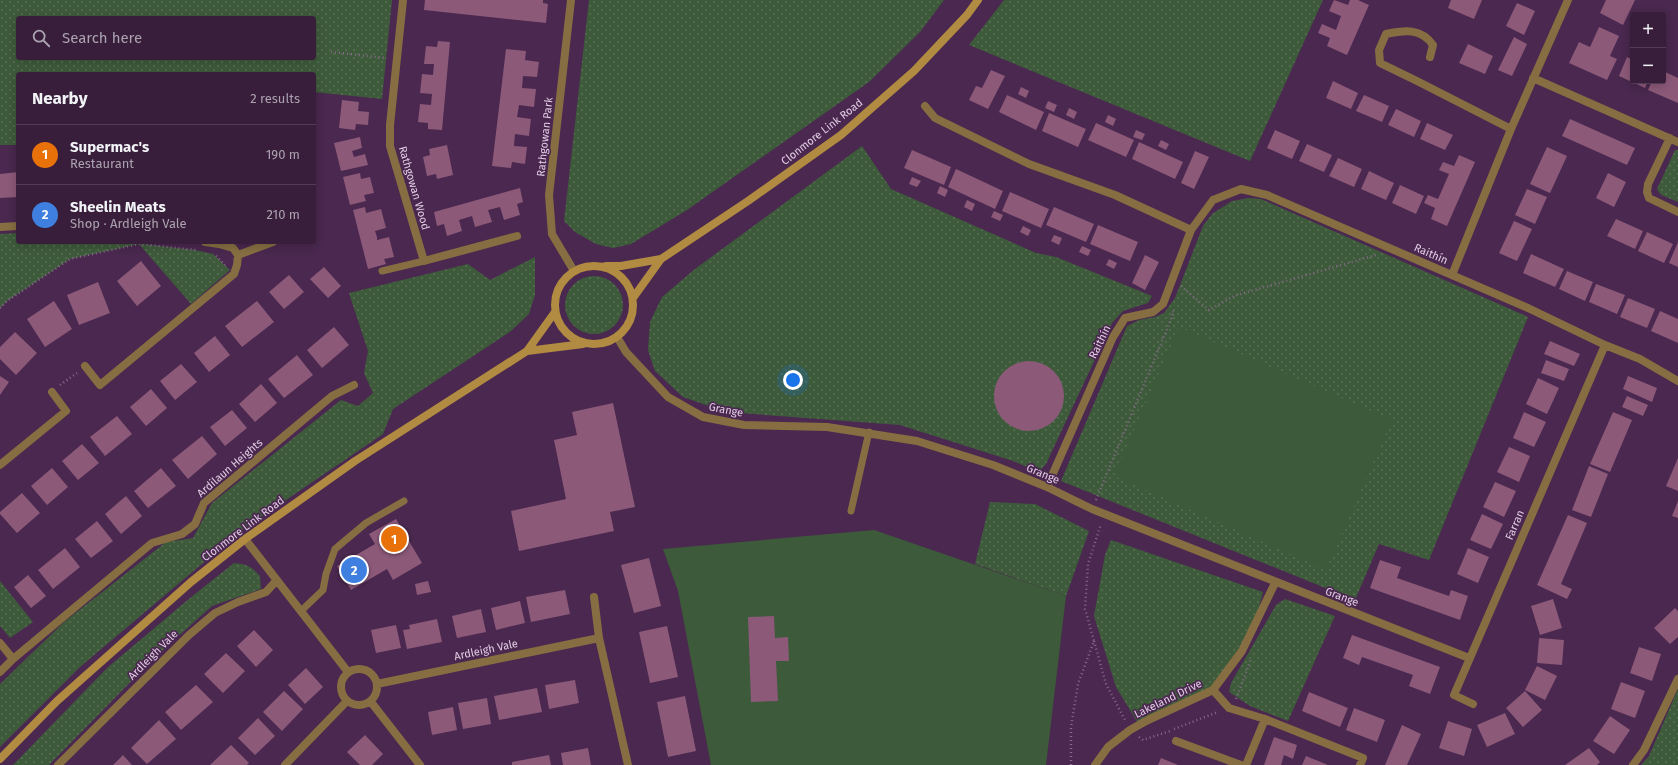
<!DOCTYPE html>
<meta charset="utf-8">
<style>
:root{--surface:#381e3b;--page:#3f2742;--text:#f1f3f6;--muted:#aba2af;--line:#523c55;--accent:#ea580c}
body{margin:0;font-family:"Fira Sans",sans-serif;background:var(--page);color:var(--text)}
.controls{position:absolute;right:12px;top:12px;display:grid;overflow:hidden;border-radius:4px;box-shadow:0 2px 10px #0003}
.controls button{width:36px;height:36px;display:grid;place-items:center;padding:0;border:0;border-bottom:1px solid var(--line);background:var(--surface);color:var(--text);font:20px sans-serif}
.you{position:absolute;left:793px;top:380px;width:14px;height:14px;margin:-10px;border:3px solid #fff;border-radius:50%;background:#1a73e8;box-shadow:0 0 0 6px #1a73e833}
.badge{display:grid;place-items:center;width:26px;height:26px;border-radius:50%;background:var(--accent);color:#fff;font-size:13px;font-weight:700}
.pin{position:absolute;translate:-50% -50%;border:2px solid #fff;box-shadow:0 1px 4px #0006}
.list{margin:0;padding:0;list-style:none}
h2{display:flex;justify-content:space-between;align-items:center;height:52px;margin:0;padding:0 16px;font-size:17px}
h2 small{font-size:13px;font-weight:400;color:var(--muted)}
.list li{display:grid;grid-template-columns:26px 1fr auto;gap:12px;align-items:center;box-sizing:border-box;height:60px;padding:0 16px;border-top:1px solid var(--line)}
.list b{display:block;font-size:15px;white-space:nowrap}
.list p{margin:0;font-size:13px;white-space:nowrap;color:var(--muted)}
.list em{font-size:13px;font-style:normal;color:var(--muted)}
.icon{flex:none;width:22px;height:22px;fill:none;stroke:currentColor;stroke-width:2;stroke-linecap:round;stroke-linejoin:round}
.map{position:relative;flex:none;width:1678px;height:765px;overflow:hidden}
.search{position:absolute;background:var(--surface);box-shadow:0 2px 10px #0003;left:16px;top:16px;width:300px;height:44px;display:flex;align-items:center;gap:10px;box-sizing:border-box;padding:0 14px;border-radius:4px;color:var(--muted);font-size:15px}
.panel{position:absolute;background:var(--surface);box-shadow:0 2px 10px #0003;left:16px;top:72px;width:300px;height:172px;border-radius:4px}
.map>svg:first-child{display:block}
.grass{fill:url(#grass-dots);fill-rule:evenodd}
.garden{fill:#3d5b3a}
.building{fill:#8c5979}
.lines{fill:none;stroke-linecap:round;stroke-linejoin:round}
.path{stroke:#87698b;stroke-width:2.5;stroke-dasharray:1 3;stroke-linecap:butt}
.lane{stroke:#866e42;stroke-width:7}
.street{stroke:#866e42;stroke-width:8}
.secondary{stroke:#b18b41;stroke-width:8}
.labels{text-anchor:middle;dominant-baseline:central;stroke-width:3.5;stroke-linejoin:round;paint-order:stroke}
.street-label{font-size:11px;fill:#e3cde6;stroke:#4a284f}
</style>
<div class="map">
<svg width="1678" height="765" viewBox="0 0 1678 765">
<defs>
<pattern id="grass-dots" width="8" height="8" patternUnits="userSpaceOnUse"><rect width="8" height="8" fill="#3d5b3a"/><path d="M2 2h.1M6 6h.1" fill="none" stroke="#597156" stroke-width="1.8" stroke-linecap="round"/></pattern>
</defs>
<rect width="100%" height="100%" fill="#4a284f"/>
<!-- grass -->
<path class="grass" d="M0 0H392L382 99 314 92V74H18V145H0ZM18 18H314V58H18Z
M589 0H944L920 32 869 82 687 210 631 244 613 248 596 244 575 232 564 221Z
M1004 0H1323L1250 161 969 45Z
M862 146 891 189 1036 253 1056 257 1152 296 1148 303 1123 311 1112 323 1046 464 1039 472 1013 461 900 425 726 412 683 397 655 371 648 350 650 322 662 297 695 269Z
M1675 150H1678V202L1661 195 1657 189Z
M1249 198 1261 199 1528 317 1429 560 1379 544 1355 600 1061 481 1127 326 1139 320 1155 317 1164 313 1175 298 1203 226 1212 214 1232 201Z
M18 233V242H125L195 250 213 254 230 270 191 304 139 244 70 259 7 301 0 308V234Z
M535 257V295L529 314 511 331 393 409 383 434 242 530 80 667 0 747V684L64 622 166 542 193 538 212 503 341 400 358 406 373 393 364 373 368 351 349 293 468 264 490 280Z
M565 305a29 29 0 1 1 58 0a29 29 0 1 1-58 0Z
M990 502 1035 504 1089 531 1066 596 975 564Z
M1111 540 1263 592 1254 626 1213 690 1139 725 1116 687 1094 616 1105 555Z
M234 563C247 564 252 567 260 576L261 589 212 606 154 658 49 765H13L107 668 190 598Z
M0 581 33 622 10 638 0 626Z
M1285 599 1335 616 1288 721 1250 706 1229 692 1231 683 1276 605Z
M1678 689V765H1641L1649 756Z"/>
<!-- garden -->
<path class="garden" d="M1179 327 1392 420 1326 570 1114 476Z
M874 530 1066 596 1046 765H711L678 591 663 549Z"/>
<!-- building -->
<path class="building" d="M425 0H543V3L548 4 546 23 424 10Z
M1334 0 1348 5 1350 0H1358L1369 5 1347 55 1327 46 1330 38 1318 33 1322 24 1336 30 1341 16 1329 11Z
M1451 0H1482L1474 19 1448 8Z
M1606 0H1635L1623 25 1600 13Z
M1517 3 1535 11 1524 35 1506 26Z
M1599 27 1619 36 1610 56 1617 59 1607 80 1569 63 1579 42 1590 47Z
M1514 37 1527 44 1512 76 1498 70Z
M438 41 450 42 442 130 428 129V123L418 122 420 104 431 105 432 94 420 93 422 74 433 75 434 64H424L426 46 437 47Z
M1468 44 1493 56 1485 74 1459 63Z
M506 49 526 51 525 60 539 62 537 77 523 76 522 88 536 89 534 107 519 105 517 117 531 119 529 136 515 134 514 146 527 147 525 164 512 162 511 168 492 166Z
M1627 57 1633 60V81H1648L1645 88 1619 76Z
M991 70 1005 76 988 109 969 100 976 86 982 88Z
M1663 71 1678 78V103L1648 90 1652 81H1663Z
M1333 81 1358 93 1351 109 1326 98Z
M1021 87 1029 91 1026 98 1018 94Z
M1007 95 1044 112 1036 130 999 112Z
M1364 95 1389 106 1382 122 1356 111Z
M342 100 359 102 358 111 369 112 368 125 356 124 355 130 339 128Z
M1048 101 1057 105 1054 112 1045 108Z
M1069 108 1077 112 1074 119 1066 115Z
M1396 109 1421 121 1414 137 1388 125Z
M1049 113 1086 129 1078 147 1042 131Z
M1108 115 1116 119 1113 126 1105 122Z
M1570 119 1635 148 1627 165 1562 136Z
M1096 123 1134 140 1126 157 1088 140Z
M1427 123 1453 135 1445 150 1420 139Z
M1136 130 1145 134 1142 140 1133 137Z
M1275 130 1300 141 1292 159 1267 148Z
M360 137 362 148 352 151 354 157 365 154 368 165 341 171 334 143Z
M1161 140 1169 144 1166 150 1158 146Z
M1139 142 1183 162 1175 179 1132 159Z
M1307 144 1332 155 1324 172 1299 161Z
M447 145 453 175 437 179 436 174 427 176 423 157 430 155 429 149Z
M1547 147 1567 156 1550 193 1530 184Z
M912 150 951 167 944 185 904 168Z
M1195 151 1209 157 1194 189 1181 183Z
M1459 155 1475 162 1447 226 1431 219 1435 208 1424 203 1428 195 1438 199 1449 174 1439 170 1443 162 1454 166Z
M1338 158 1362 169 1354 187 1329 176Z
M956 169 1003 191 995 209 948 187Z
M1369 171 1394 183 1386 200 1361 189Z
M18 172V197L0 198V174Z
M360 173 361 179 370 177 374 193 364 195 366 201 350 205 343 177Z
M1608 173 1626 182 1614 207 1596 198Z
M912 177 921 181 917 187 909 184Z
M1400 185 1424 196 1416 214 1392 203Z
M940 186 948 190 945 197 937 193Z
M520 188 523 202 517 204 520 215 504 220 500 207 488 210 492 222 475 227 472 216 459 220 462 231 447 236 444 224 437 226 434 212Z
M1527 189 1547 197 1535 224 1515 215Z
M1010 192 1049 209 1041 228 1002 211Z
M967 200 975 204 972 211 964 207Z
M365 207 366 213 381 209 386 228 375 231 377 237V240L389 237 394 257 384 259 386 264 368 269 353 210Z
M1054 207 1094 224 1086 242 1046 225Z
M994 211 1003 215 1000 221 991 217Z
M1616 219 1643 231 1635 249 1607 236Z
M1514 221 1532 229 1517 261 1499 253Z
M1098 225 1138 242 1130 261 1090 244Z
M1023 226 1031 230 1028 236 1020 232Z
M1647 232 1673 244 1664 263 1638 251Z
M1054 235 1062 238 1059 245 1051 241Z
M1678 242V267L1669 263Z
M1082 246 1091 250 1088 256 1079 252Z
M1531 254 1564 269 1555 287 1523 273Z
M1145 255 1159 262 1145 290 1132 283Z
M1109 259 1117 263 1114 269 1106 265Z
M141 261 161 286 137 306 117 281Z
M324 267 341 286 328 298 310 279Z
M1567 271 1593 282 1585 301 1559 289Z
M289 275 304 292 284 309 269 292Z
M98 282 110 313 79 325 67 295Z
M1596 284 1625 295 1617 314 1589 302Z
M1628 298 1655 309 1647 328 1620 317Z
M54 301 72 329 45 347 27 319Z
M257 301 274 322 242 347 225 326Z
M1660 311 1678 319V343L1651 331Z
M334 327 349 345 322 368 307 350Z
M15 332 37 353 16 375 0 359V347Z
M215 336 230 355 209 372 194 353Z
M1550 341 1580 354 1574 366 1544 354Z
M297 355 313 375 284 398 268 379Z
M1546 360 1569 369 1564 381 1541 373Z
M994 396a35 35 0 1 1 70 0a35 35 0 1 1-70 0Z
M181 364 197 382 175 400 160 381Z
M0 376 9 382 0 395Z
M1628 376 1657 388 1652 402 1623 389Z
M1538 378 1559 388 1547 414 1526 404Z
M261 384 277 403 255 422 239 404Z
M151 389 167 408 146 426 130 407Z
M1627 396 1648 405 1643 416 1622 407Z
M613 403 635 507 610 512 614 531 519 551 511 511 566 499 554 440 577 435 572 412Z
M232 410 247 428 225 446 210 427Z
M1524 412 1546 422 1534 447 1513 438Z
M1613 412 1632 420 1610 472 1590 464Z
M117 416 132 434 105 456 90 437Z
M202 436 217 454 188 479 172 460Z
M82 444 99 463 78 480 62 461Z
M1509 447 1530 456 1519 482 1497 472Z
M1678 458V491L1666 486Z
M1589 466 1608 474 1591 517 1572 510Z
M52 468 68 487 47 505 31 486Z
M161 468 176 486 148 508 134 491Z
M1495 482 1516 491 1504 517 1483 507Z
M22 493 40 513 17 533 0 514V512Z
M126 496 142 516 121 534 105 514Z
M1678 501V518L1672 516Z
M1482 514 1503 524 1491 549 1470 540Z
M1568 515 1587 523 1561 584 1572 589 1567 599 1537 585Z
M396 519 422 563 393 580 387 569 351 590 337 566 375 544 369 534Z
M97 521 113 541 91 558 75 539Z
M65 548 80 567 53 589 38 570Z
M1468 548 1489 557 1478 583 1457 574Z
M649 558 661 606 634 613 621 565Z
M1380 560 1401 567 1397 578 1449 596 1451 590 1468 596 1460 620 1370 588Z
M28 575 46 596 31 608 14 587Z
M428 581 431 592 417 595 415 584Z
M565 590 570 614 531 622 526 597Z
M1553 599 1562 628 1540 635 1531 606Z
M520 601 525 623 496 630 491 608Z
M1675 608 1678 611V637L1670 644 1654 628Z
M481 609 486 632 457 638 452 616Z
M774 616 775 638 788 637 789 661H776L778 701 751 702 748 617Z
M437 619 442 642 407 649 403 630 410 629 409 625Z
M396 625 401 648 376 653 371 630Z
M667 626 678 677 650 683 639 632Z
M254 630 273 650 256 667 237 646Z
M1352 635 1440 667 1430 694 1409 686 1413 675 1362 657 1359 665 1343 658Z
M1539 638 1564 640 1562 665 1537 663Z
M1639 647 1661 654 1652 681 1630 673Z
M226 653 245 671 223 693 204 674Z
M1537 666 1557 676 1545 700 1525 690Z
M306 668 323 687 305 704 288 685Z
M575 680 579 703 549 709 545 685Z
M1621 682 1645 691 1635 718 1611 709Z
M196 685 213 702 181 730 165 712Z
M537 688 542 712 499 720 494 696Z
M284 691 303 709 282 731 263 712Z
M1525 691 1542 710 1523 727 1506 708Z
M1309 692 1348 708 1340 727 1302 711Z
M685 696 696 751 668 757 657 702Z
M487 698 491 724 463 729 458 703Z
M453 707 457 730 432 735 428 712Z
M1354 708 1385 720 1377 742 1346 730Z
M1505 713 1515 734 1487 747 1477 725Z
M1610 716 1630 730 1614 754 1593 741Z
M258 718 275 736 255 755 238 738Z
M159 720 176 739 147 764 131 748Z
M1448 721 1472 729 1464 756 1439 748Z
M1402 725 1421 734 1407 765H1385Z
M365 735 383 754 372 765H360L347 752Z
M1274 737 1297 745 1293 759 1284 755 1281 765H1264Z
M231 745 249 763 247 765H210Z
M588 748 591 765H563L561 753Z
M1589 748 1600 762 1597 765H1565Z
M123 755 132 765H113Z
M549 755 551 765H512V762Z
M1306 756 1328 765H1302Z
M1161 758 1178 765H1158Z"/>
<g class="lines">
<!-- path -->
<path class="path" d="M331 52 386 58
M216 256 225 265
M1181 286 1209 310 1234 296 1376 255
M0 308 7 301 70 259 139 244 196 250
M60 385 77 373
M1096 500 1174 312 1171 310
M1094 641 1106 684 1125 720
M1236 699 1251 659
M1174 729 1218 712
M1139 737 1143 740 1170 731
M1071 765V727L1078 684 1094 641 1085 609 1088 564 1101 524"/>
<!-- lane -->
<path class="lane" d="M382 271 424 261
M851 511 869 432
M301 611 323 590 326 574 335 549 366 523 404 501"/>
<!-- street -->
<path class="street" d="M403 0 390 125V146L424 261 517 236
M571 0 549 195 552 234 574 271
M1430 57 1433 45C1421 28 1405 30 1386 34L1379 50 1380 63 1417 81 1511 129
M1533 78 1678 142
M925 106 935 118 1029 164 1115 195 1191 230
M1670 138 1648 184 1647 192 1649 198 1678 212
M0 227 18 226
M205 242 219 244 233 248 238 255 273 242
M1452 275 1511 129 1568 0
M617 337 626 352 668 397 703 417 744 425 827 427 917 441 993 465 1047 487 1092 509 1469 658
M85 366 100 385 234 274 237 265 238 255
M0 465 66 411 52 392
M1047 487 1113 337 1125 318 1153 312 1163 304 1191 230 1213 200 1241 189 1267 195 1528 308 1605 345 1640 359 1678 381
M245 539 348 672
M594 597 599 638 628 765
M0 643 13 659
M341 687a18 18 0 1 1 36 0a18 18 0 1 1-36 0Z
M0 672 13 659 152 543 182 534 195 524 204 503 332 396 354 385
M377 684 599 638
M1213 690 1229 708 1265 719 1363 758 1360 765
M371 702 420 765
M1473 704 1454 695 1605 345
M1176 741 1241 765
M58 765 189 635 215 613 238 602 266 592 277 580
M285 765 347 701
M1095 765 1108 747 1130 730 1148 720 1213 690 1242 651 1275 583
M1246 765 1265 719
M1633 765 1644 750 1678 679"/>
<!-- secondary -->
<path class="secondary" d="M555 305a39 39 0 1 1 78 0a39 39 0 1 1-78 0Z
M606 266H621L661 259
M633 298 661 259 748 201 841 135 914 71 967 15 978 0
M527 351 583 344
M0 759 57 701 191 582 245 539 355 461 527 351 555 312"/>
</g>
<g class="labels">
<!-- street labels -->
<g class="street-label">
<text transform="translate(822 132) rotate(-38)">Clonmore Link Road</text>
<text transform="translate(545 137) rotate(-84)">Rathgowan Park</text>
<text transform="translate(414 188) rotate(74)">Rathgowan Wood</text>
<text transform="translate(1431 254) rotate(23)">Raithín</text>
<text transform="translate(1100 342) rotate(-64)">Raithín</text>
<text transform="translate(726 410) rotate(11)">Grange</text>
<text transform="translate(230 468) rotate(-41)">Ardilaun Heights</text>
<text transform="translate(1043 474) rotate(23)">Grange</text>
<text transform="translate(1515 525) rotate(-67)">Farran</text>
<text transform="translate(243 529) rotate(-37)">Clonmore Link Road</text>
<text transform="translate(1342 597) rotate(21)">Grange</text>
<text transform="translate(486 650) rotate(-12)">Ardleigh Vale</text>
<text transform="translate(153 655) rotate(-45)">Ardleigh Vale</text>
<text transform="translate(1168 699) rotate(-26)">Lakeland Drive</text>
</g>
</g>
</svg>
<div class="controls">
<button>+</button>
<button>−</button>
</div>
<div class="you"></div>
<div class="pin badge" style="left:394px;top:539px;background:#e8710a">1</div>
<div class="pin badge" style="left:354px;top:570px;background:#3f7fe0">2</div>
<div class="search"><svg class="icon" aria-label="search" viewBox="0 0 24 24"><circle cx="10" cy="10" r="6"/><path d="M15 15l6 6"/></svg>Search here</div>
<section class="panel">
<h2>Nearby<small>2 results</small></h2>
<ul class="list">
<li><span class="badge" style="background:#e8710a">1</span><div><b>Supermac's</b><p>Restaurant</p></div><em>190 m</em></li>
<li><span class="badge" style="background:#3f7fe0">2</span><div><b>Sheelin Meats</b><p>Shop · Ardleigh Vale</p></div><em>210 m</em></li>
</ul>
</section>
</div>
